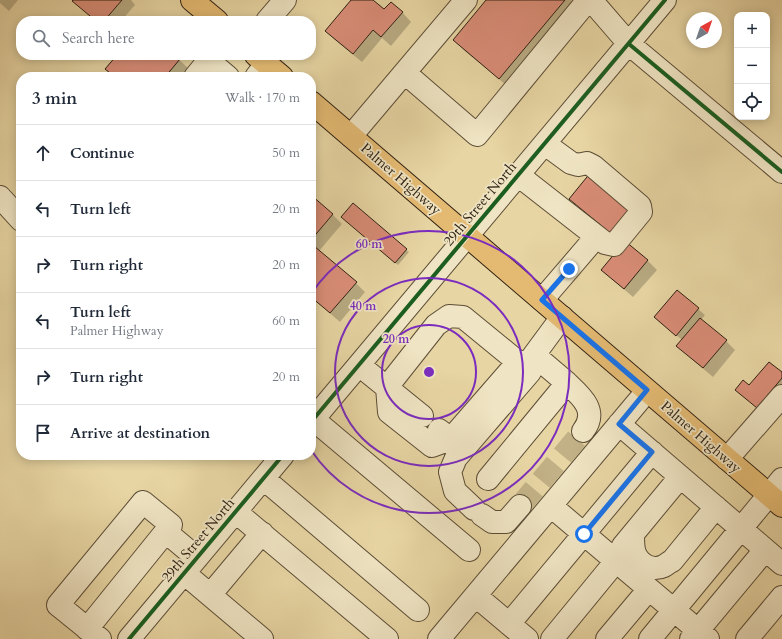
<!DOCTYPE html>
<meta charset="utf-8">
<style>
:root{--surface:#fff;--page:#f6f6f7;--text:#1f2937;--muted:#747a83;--line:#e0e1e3}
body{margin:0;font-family:Cardo,serif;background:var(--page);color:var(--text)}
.controls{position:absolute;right:12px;top:12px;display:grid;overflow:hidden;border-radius:8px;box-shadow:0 2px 10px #0003}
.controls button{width:36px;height:36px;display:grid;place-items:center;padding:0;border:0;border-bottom:1px solid var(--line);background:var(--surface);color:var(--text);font:20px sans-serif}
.compass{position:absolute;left:686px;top:12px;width:36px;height:36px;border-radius:50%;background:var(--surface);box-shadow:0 2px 10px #0003;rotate:40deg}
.stop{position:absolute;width:12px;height:12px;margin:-9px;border:3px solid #1a73e8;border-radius:50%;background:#fff}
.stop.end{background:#1a73e8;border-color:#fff;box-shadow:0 1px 4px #0008}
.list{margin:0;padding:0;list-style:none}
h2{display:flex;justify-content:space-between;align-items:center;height:52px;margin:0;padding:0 16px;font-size:17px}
h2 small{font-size:13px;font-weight:400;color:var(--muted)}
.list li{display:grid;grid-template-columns:26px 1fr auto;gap:12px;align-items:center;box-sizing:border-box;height:56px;padding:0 16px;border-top:1px solid var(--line)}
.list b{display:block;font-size:15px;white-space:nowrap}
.list p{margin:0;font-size:13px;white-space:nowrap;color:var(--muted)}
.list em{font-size:13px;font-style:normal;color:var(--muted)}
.icon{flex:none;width:22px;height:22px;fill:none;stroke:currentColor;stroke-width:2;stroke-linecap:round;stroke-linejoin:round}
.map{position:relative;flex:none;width:782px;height:639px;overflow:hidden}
.search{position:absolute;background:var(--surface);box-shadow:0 2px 10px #0003;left:16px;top:16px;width:300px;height:44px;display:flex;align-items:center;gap:10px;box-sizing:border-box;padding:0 14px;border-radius:16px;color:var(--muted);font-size:15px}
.panel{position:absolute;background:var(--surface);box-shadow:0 2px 10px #0003;left:16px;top:72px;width:300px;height:388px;border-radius:16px}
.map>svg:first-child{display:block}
.shadow{fill:#0003}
.building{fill:#d98d77;stroke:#2e2012}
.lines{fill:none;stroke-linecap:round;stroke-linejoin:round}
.minor-tunnel{stroke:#c2b186;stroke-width:22;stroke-dasharray:22 11;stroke-linecap:butt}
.minor-casing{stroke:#5c4d36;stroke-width:24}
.major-casing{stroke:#2e2012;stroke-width:24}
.minor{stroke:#efe4c3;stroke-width:22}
.major{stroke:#e4ba72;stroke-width:22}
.cycleway-casing{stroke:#efe4c3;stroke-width:6}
.cycleway{stroke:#1b5e20;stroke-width:4}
.route{stroke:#1a73e8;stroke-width:5}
.ring{fill:none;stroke:#7b2cbf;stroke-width:2}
.labels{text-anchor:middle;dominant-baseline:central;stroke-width:3.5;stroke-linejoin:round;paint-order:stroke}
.street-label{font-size:14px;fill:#2e2012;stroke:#efe4c3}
.centre{fill:#7b2cbf;stroke:#efe4c3;stroke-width:2}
.ring-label{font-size:12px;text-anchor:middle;font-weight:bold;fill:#7b2cbf;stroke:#efe4c3;stroke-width:3.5;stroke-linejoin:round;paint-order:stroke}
</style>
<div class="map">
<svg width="782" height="639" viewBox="0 0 782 639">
<rect width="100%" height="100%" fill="#e7d5a3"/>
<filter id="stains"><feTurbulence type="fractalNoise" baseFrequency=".005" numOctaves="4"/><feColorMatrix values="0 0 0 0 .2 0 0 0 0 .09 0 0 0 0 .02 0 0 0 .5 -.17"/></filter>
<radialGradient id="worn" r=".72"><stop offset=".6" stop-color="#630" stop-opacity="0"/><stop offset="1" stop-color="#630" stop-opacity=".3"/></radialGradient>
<!-- shadow -->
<path class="shadow" d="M0 0H18L9 11 0 3Z
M75 0H131L135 5 121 21H96L83 10Z
M352 0H372L385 11 402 12 411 22 391 46 382 38 362 62 335 40 326 31Z
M488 0H571L580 9 512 90 466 52 454 40Z
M118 55H174L189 69 182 77H114L106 69Z
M311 196 333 215 342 224 319 251 356 283 365 292 340 322 311 297Z
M570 199 626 242 647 260 657 270 633 297 612 279 602 270 623 245 580 208Z
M345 220 406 250 409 252 398 265Z
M677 291 705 315 701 320 726 341 735 350 713 377 687 355 682 340 662 323Z
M782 374V391L763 413 737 390 749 387Z"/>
<!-- building -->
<path class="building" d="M73 0H122L104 21H96L72 1Z
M351 0H373L384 9 391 2 403 12 381 37 373 30 353 54 325 31Z
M486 0H565L499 79 453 40Z
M117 55H176L180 59 165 77H115L105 69Z
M591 172 636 210 614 236 569 199Z
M311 195 333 214 311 240Z
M353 203 407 249 395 263 341 217Z
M625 241 648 260 624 289 601 270Z
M314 246 357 282 330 313 311 297V249Z
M677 290 699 308 676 336 654 317Z
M700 318 727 340 703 368 676 346Z
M769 362 782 372V378L757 408 735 390 743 380 749 385Z"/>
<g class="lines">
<!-- minor-tunnel -->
<path class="minor-tunnel" d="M520 506 583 431"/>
<!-- minor casing -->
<g class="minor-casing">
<path id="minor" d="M591 0 629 44 782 172
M267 21 285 0
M209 61 228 77
M405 73 477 135 588 0
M195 77 213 55
M256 77 266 64
M351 136 466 0
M518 175 605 243 614 245 641 212 640 206 593 166 587 163 578 165 571 163 545 144
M0 197 21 220
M542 300 596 237
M359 365 422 416
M567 383C581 396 599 411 583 431
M313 419 469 550
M311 422 665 0
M619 424 782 564
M439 430 451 439 518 362
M451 439 432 446 389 412 387 387 436 325 449 316 463 317 518 362H529L534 355 562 317
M727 459 782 396
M264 479 418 610
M488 479 567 383 534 355
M551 506 708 639
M474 509 455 491 450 472 456 458 530 372 529 362
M236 512 387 639
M482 515 492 522H506L520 506
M166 532 197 558
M633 534C633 540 633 545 634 550 637 563 651 572 664 566 666 565 669 562 672 561L716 507
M184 573 262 639
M210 595 262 533
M476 596 527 639
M509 624 652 452
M87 629 171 525 143 502 58 605C72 616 86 628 100 639
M129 639 283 455
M439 639 647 391
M552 639 616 561 623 546 680 477
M607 639 649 589
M650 639 782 479
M691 639 765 550
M747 639 782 597"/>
</g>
<!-- major casing -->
<g class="major-casing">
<path id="major" d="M192 0 217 21
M256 55 282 77
M311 102 782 506"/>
</g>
<!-- minor -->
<use href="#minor" class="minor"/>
<!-- major -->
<use href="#major" class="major"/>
<!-- cycleway casing -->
<g class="cycleway-casing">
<path id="cycleway" d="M629 44 782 172
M311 422 665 0
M129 639 283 455"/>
</g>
<!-- cycleway -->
<use href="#cycleway" class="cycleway"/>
</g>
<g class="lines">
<!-- route -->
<path class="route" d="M569 269 542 300 647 390 619 424 652 452 584 534"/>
</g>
<!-- distance rings -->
<g class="ring">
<circle cx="429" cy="372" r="47"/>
<circle cx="429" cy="372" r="94"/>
<path d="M311 294A141 141 0 1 1 311 450"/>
</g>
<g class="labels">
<!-- street labels -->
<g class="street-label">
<text transform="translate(401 179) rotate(41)">Palmer Highway</text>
<text transform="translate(480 204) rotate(-50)">29th Street North</text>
<text transform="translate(701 437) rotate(41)">Palmer Highway</text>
<text transform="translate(198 540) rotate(-50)">29th Street North</text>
</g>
</g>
<circle cx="429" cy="372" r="6" class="centre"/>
<g class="ring-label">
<text x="369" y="248">60 m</text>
<text x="363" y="310">40 m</text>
<text x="396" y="343">20 m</text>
</g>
<rect width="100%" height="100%" filter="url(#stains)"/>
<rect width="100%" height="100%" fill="url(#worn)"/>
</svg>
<div class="controls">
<button>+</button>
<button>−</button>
<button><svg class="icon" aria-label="locate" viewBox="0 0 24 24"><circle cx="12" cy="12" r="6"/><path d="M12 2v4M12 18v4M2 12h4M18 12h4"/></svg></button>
</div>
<svg class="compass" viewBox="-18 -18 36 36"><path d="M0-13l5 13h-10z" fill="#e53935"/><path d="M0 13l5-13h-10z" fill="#747a83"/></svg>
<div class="stop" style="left:584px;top:534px"></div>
<div class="stop end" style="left:569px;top:269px"></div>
<div class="search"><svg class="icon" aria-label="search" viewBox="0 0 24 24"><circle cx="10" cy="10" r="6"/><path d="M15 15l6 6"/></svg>Search here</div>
<section class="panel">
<h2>3 min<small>Walk · 170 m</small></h2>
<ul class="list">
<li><svg class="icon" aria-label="ahead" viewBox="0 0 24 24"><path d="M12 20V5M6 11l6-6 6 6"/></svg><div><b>Continue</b></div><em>50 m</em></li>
<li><svg class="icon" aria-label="left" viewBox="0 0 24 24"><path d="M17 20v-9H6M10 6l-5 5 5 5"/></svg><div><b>Turn left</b></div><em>20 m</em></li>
<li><svg class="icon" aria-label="right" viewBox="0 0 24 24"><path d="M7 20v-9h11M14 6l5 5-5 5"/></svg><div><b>Turn right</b></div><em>20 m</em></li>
<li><svg class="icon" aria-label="left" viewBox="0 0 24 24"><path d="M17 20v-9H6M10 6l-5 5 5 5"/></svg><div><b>Turn left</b><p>Palmer Highway</p></div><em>60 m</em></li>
<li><svg class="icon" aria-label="right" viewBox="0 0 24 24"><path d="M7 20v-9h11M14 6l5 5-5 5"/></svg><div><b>Turn right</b></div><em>20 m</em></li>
<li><svg class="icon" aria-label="arrive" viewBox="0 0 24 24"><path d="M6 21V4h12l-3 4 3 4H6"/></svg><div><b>Arrive at destination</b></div></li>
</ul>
</section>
</div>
